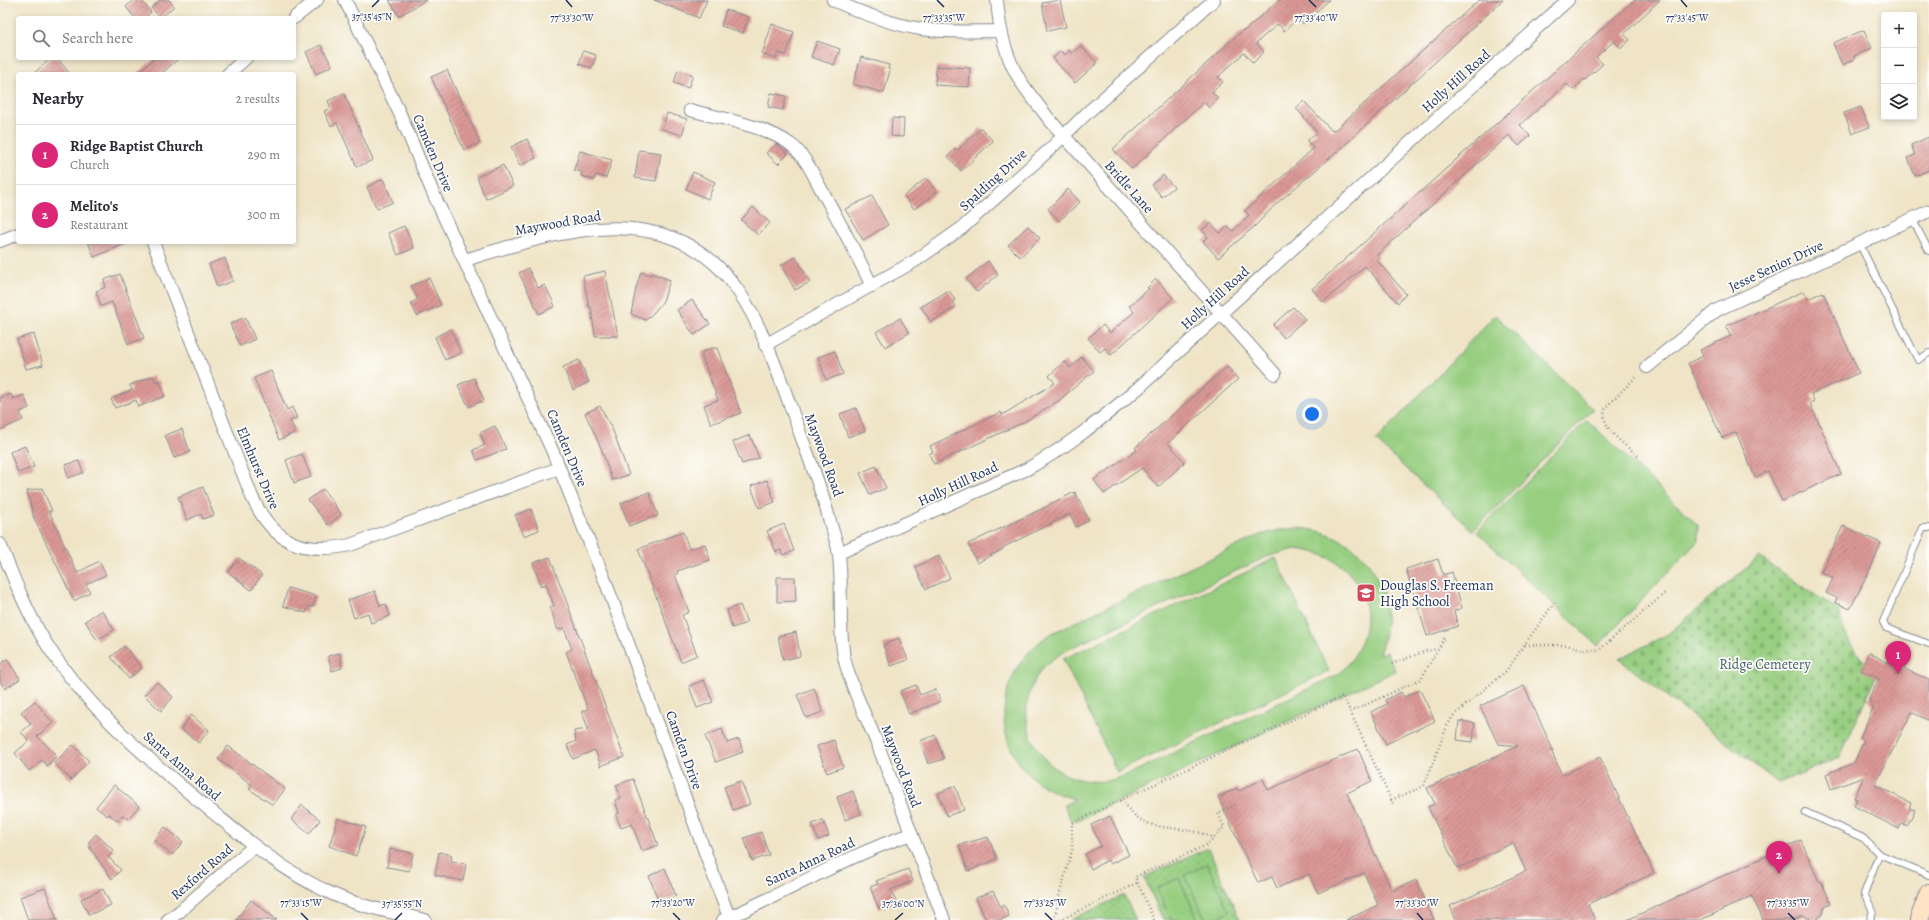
<!DOCTYPE html>
<meta charset="utf-8">
<style>
:root{--surface:#fff;--page:#f2f2f3;--text:#2b2b33;--muted:#7c7c81;--line:#e1e1e2;--accent:#db2777}
body{margin:0;font-family:Alegreya,serif;background:var(--page);color:var(--text)}
.controls{position:absolute;right:12px;top:12px;display:grid;overflow:hidden;border-radius:4px;box-shadow:0 2px 6px #0003}
.controls button{width:36px;height:36px;display:grid;place-items:center;padding:0;border:0;border-bottom:1px solid var(--line);background:var(--surface);color:var(--text);font:20px sans-serif}
.you{position:absolute;left:1312px;top:414px;width:14px;height:14px;margin:-10px;border:3px solid #fff;border-radius:50%;background:#1a73e8;box-shadow:0 0 0 6px #1a73e833}
.badge{display:grid;place-items:center;width:26px;height:26px;border-radius:50%;background:var(--accent);color:#fff;font-size:13px;font-weight:700}
.pin{position:absolute;translate:-50% -33px;filter:drop-shadow(0 1px 2px #0008)}
.pin::after{content:'';position:absolute;top:21px;width:14px;height:12px;background:inherit;clip-path:polygon(0 0,100% 0,50% 100%)}
.list{margin:0;padding:0;list-style:none}
h2{display:flex;justify-content:space-between;align-items:center;height:52px;margin:0;padding:0 16px;font-size:17px}
h2 small{font-size:13px;font-weight:400;color:var(--muted)}
.list li{display:grid;grid-template-columns:26px 1fr auto;gap:12px;align-items:center;box-sizing:border-box;height:60px;padding:0 16px;border-top:1px solid var(--line)}
.list b{display:block;font-size:15px;white-space:nowrap}
.list p{margin:0;font-size:13px;white-space:nowrap;color:var(--muted)}
.list em{font-size:13px;font-style:normal;color:var(--muted)}
.icon{flex:none;width:22px;height:22px;fill:none;stroke:currentColor;stroke-width:2;stroke-linecap:round;stroke-linejoin:round}
.map{position:relative;flex:none;width:1929px;height:920px;overflow:hidden}
.search{position:absolute;background:var(--surface);box-shadow:0 2px 6px #0003;left:16px;top:16px;width:280px;height:44px;display:flex;align-items:center;gap:10px;box-sizing:border-box;padding:0 14px;border-radius:4px;color:var(--muted);font-size:15px}
.panel{position:absolute;background:var(--surface);box-shadow:0 2px 6px #0003;left:16px;top:72px;width:280px;height:172px;border-radius:4px}
.map>svg:first-child{display:block}
.green{fill:url(#green-dots);stroke:#597e6f}
.cemetery{fill:url(#cemetery-stones);stroke:#597e6f}
.pitch{fill:#97ce80;stroke:#597e6f;fill-rule:evenodd}
.building{fill:url(#building-hatch)}
.lines{fill:none;stroke-linecap:round;stroke-linejoin:round}
.lane-casing{stroke:#858a92;stroke-width:8}
.street-casing{stroke:#858a92;stroke-width:14}
.secondary-casing{stroke:#858a92;stroke-width:20}
.path{stroke:#858a92;stroke-width:2.5;stroke-dasharray:1 3;stroke-linecap:butt}
.lane{stroke:#fff;stroke-width:6}
.street{stroke:#fff;stroke-width:12}
.secondary{stroke:#fee4c5;stroke-width:18}
.ticks{fill:none;stroke:#1b2f5e;stroke-width:1.5}
.labels{text-anchor:middle;dominant-baseline:central;stroke-width:3.5;stroke-linejoin:round;paint-order:stroke}
.street-label{font-size:14px;fill:#1b2f5e;stroke:#fdfcf7}
.poi-label{font-size:14px;fill:#1b2f5e;stroke:#fdfcf7;text-anchor:start}
.park-label{font-size:14px;fill:#405f68;stroke:#fdfcf7}
.ticks-label{font-size:10px;text-anchor:middle;fill:#1b2f5e;stroke:#fdfcf7;stroke-width:3.5;stroke-linejoin:round;paint-order:stroke}
</style>
<div class="map">
<svg width="1929" height="920" viewBox="0 0 1929 920">
<defs>
<pattern id="green-dots" width="8" height="8" patternUnits="userSpaceOnUse"><rect width="8" height="8" fill="#97ce80"/><path d="M2 2h.1M6 6h.1" fill="none" stroke="#82b171" stroke-width="1.8" stroke-linecap="round"/></pattern>
<pattern id="cemetery-stones" width="16" height="16" patternUnits="userSpaceOnUse"><rect width="16" height="16" fill="#97ce80"/><path d="M2 7V4a2 2 0 0 1 4 0v3zM10 15v-3a2 2 0 0 1 4 0v3z" fill="#82b171"/></pattern>
<pattern id="building-hatch" width="6" height="6" patternUnits="userSpaceOnUse"><rect width="6" height="6" fill="#db9995"/><path d="M-1 1l2-2M0 6l6-6M5 7l2-2" fill="none" stroke="#b17d7d"/></pattern>
</defs>
<rect width="100%" height="100%" fill="#fdfcf7"/>
<filter id="ink" filterUnits="userSpaceOnUse"><feTurbulence type="fractalNoise" baseFrequency=".025" numOctaves="2"/><feDisplacementMap in="SourceGraphic" scale="8" xChannelSelector="R" yChannelSelector="G"/><feConvolveMatrix kernelMatrix="1 2 1 2 8 2 1 2 1" color-interpolation-filters="sRGB"/></filter>
<filter id="wash" filterUnits="userSpaceOnUse"><feTurbulence type="fractalNoise" baseFrequency=".012" numOctaves="4" result="noise"/><feDisplacementMap in="SourceGraphic" scale="16" xChannelSelector="R" yChannelSelector="G"/><feGaussianBlur stdDeviation="0.9" result="paint"/><feColorMatrix in="noise" values="0 0 0 0 0 0 0 0 0 0 0 0 0 0 0 0 0 1.4 0 .05"/><feComposite in="paint" operator="in"/></filter>
<g filter="url(#wash)">
<rect width="100%" height="100%" fill="#efe4c6"/>
<!-- green -->
<path class="green" d="M1208 848 1240 920H1163L1144 877Z
M1124 895 1136 920H1070Z"/>
<!-- cemetery -->
<path class="cemetery" d="M1759 557 1838 610C1845 641 1854 652 1877 674L1840 757 1778 783 1619 659 1668 634Z"/>
<!-- pitch -->
<path class="pitch" d="M1495 315 1593 409 1473 531 1376 441Z
M1587 420 1698 525V541L1598 646 1477 532Z
M1298 528C1365 532 1403 592 1379 654L1387 652 1395 671 1072 823 1064 805 1075 799C990 779 981 680 1050 634L1260 535 1280 530ZM1295 549C1365 554 1390 626 1339 674L1131 773C1125 775 1118 779 1111 780 1097 783 1082 781 1069 776 1026 757 1013 704 1043 668 1051 659 1062 653 1073 647L1266 557Z
M1276 558 1329 671 1117 772 1063 659Z
M1207 864 1229 912 1212 920H1206L1185 875Z
M1179 878 1198 920H1171L1157 888Z"/>
<g id="blocks">
<!-- building -->
<path class="building" d="M134 0H141L151 12 145 18H135L126 7Z
M160 0H169L174 6 161 18 151 8Z
M389 0H426L399 16Z
M654 0H707L699 18Z
M1060 0 1066 27 1047 31 1042 3Z
M1279 0H1329L1303 24 1298 18 1284 31 1278 24 1256 43 1264 52 1253 63 1244 53 1218 77 1223 82 1212 92 1218 98 1209 108 1204 102 1132 169 1113 149 1243 30 1244 31Z
M1479 0H1503L1337 152 1276 204 1254 227 1218 258 1203 241 1208 237 1202 230 1211 223 1220 233 1228 226 1233 231 1249 215 1245 211 1314 148 1307 141 1317 132 1296 108 1304 101 1332 131 1336 129Z
M1634 0H1660L1624 34 1630 40 1621 48 1614 41 1596 57 1603 64 1585 80 1584 79 1573 90 1567 84 1520 125 1530 136 1519 146 1509 135 1377 255 1379 257 1376 259 1406 294 1398 303 1365 266 1323 302 1312 289Z
M726 10 749 17 743 33 721 26Z
M772 24 794 32 786 55 778 53 776 59 762 54Z
M1864 30 1872 48 1854 56 1855 59 1842 65 1833 43Z
M817 41 840 49 834 65 811 57Z
M321 45 332 66 316 74 306 52Z
M1081 46 1097 63 1075 83 1053 58 1061 51 1065 55 1070 50 1071 54Z
M583 51 596 55 592 68 579 64Z
M861 57 889 65 888 69 890 70 884 93 853 84Z
M51 58H57L70 74H33Z
M155 58H179L161 74H136Z
M936 66 970 68 969 87 935 85Z
M447 70 480 143 464 150 431 77Z
M678 70 693 75 688 88 674 83Z
M344 93 373 160 357 167 337 123 331 126 324 111 331 108 328 101Z
M771 93 786 96 783 110 768 107Z
M1861 107 1869 127 1852 134 1844 113Z
M667 113 687 119 682 135 662 129Z
M892 118 904 119 903 137 891 136Z
M981 128 993 141 961 171 948 156 956 148 958 150Z
M1929 137V170L1915 176 1908 158 1915 155 1911 145Z
M527 139 536 158 520 166 511 147Z
M776 144 788 154 778 164 766 153Z
M639 150 661 153 656 181 635 178Z
M580 151 612 160 606 178 596 175 594 180 581 176 582 172 574 170Z
M503 165 513 186 486 199 477 177Z
M693 172 715 182 708 199 686 189Z
M1163 175 1174 187 1162 197 1152 185Z
M926 178 937 192 914 209 904 196Z
M383 179 393 202 377 209 367 187Z
M1068 189 1080 202 1059 221 1048 209Z
M872 196 888 225 863 240 845 209Z
M753 207 770 223 758 235 741 220Z
M404 226 414 248 398 255 388 233Z
M1028 226 1040 238 1020 257 1008 245Z
M88 242H129L94 257Z
M796 257 810 282 795 290 781 265Z
M225 258 233 281 217 287 209 264Z
M988 261 998 275 977 292 966 279Z
M528 268 538 288 545 285 555 306 539 314 519 273Z
M605 271 618 336H595L591 307H589L583 276Z
M641 272 651 275V273L670 280 663 301 654 312 646 320 631 314 636 288Z
M120 274 144 338 128 344 112 302 101 306 96 291 106 287 104 280Z
M429 278 441 305 417 316 411 303 418 299 411 286Z
M1156 279 1173 298 1111 355 1105 348 1100 352 1088 338 1103 325 1110 333 1134 312 1129 306 1149 289 1147 288Z
M949 290 955 300 952 302 956 307 931 322 921 307Z
M1804 291 1808 299 1823 292 1859 373 1811 394 1814 401 1810 403 1841 474 1782 501 1768 471 1755 477 1736 432 1722 438 1688 363 1703 356 1700 350 1731 336 1726 326Z
M692 300 710 324 694 335 677 310Z
M1293 307 1305 319 1284 338 1273 325Z
M245 317 255 339 240 346 230 324Z
M900 318 909 333 885 347 876 332Z
M451 329 461 353 445 360 435 337Z
M34 334 43 365 26 369 17 339Z
M712 348H717L741 413 711 424 704 405 718 400 702 357V352Z
M835 351 843 374 826 380 818 357Z
M1082 357 1094 371 1058 401 1024 422 934 464 929 454 933 452 930 446 1001 412 1002 415 1055 383 1049 376 1065 361 1070 368Z
M579 360 589 382 573 390 563 367Z
M1227 367 1238 379 1168 443 1185 462 1158 487 1142 468 1104 494 1094 480 1137 450 1135 448Z
M271 371 287 410 292 407 297 418 290 421 296 432 279 440 254 378Z
M153 376 156 382 159 380 165 396 138 407 136 400 115 408 111 399 132 390 130 385Z
M474 378 484 400 469 407 458 385Z
M11 394 13 399 24 395 29 408 20 412 23 420 0 430V398Z
M600 406 613 431 629 475 612 480 601 448 585 413Z
M856 408 865 431 848 437 840 414Z
M495 426 506 449 477 460 473 450 485 445 480 433Z
M182 429 190 452 174 458 165 435Z
M750 435 759 458 742 464 733 442Z
M25 446 34 467 18 473 10 452Z
M302 454 311 477 294 483 286 460Z
M79 461 83 473 68 478 65 465Z
M876 466 886 488 870 495 860 473Z
M767 480 775 502 759 508 751 486Z
M203 487 214 515 203 519 201 514 187 520 178 497Z
M42 488 52 511H49L77 573 99 561 106 575 86 584 90 592 74 601 34 518 27 491Z
M323 489 341 514 328 525 308 500Z
M649 492 658 515 629 526 621 503Z
M1075 492 1089 520 1076 527 1070 514 1002 548 1003 549 977 563 968 544 1050 505V504Z
M531 509 539 530 524 536 515 515Z
M784 524 794 551 783 555 781 550 776 552 767 531Z
M1843 526 1881 543 1869 572 1850 609 1835 602 1837 598 1826 593 1833 578 1821 572Z
M683 532 689 549 705 544 710 560 677 571 678 574 675 575 689 612 682 615 697 655 681 662 638 549Z
M939 556 950 578 926 589 915 567Z
M550 557 624 757 601 766 595 750 573 759 567 745 576 741 574 731 588 729 582 711 588 709 566 652 572 649 564 628 558 630 550 608 554 606 546 584 541 586 533 563Z
M239 558 262 575 251 590 228 572Z
M1438 559 1443 575 1452 572 1462 608 1454 611 1458 626 1427 636 1406 569Z
M777 577H795L796 601 777 602Z
M288 588 316 596 313 607 308 606 306 613 283 606Z
M375 591 380 606 386 604 390 616 371 623 368 613 354 618 348 600Z
M740 605 747 623 732 628 727 610Z
M102 610 114 630 97 640 85 621Z
M796 632 800 656 783 660 778 636Z
M899 638 908 660 891 666 883 645Z
M124 646 142 668 129 679 111 657Z
M1869 652 1887 663 1888 661 1929 680V721L1912 712 1875 785 1911 803 1909 808 1915 810 1907 826 1902 823 1899 829 1854 806 1857 799 1854 798 1864 777 1831 789 1826 774 1854 763 1864 740 1860 738 1873 708 1869 699 1879 679 1861 670Z
M340 653 342 668 332 671 328 656Z
M7 659 20 679 5 689 0 681V664Z
M704 680 713 702 697 708 689 686Z
M157 682 173 697 161 711 144 695Z
M916 685 920 695 936 689 941 701 909 714 900 691Z
M1524 686 1553 750H1551L1562 775 1600 757 1654 873 1588 904 1595 920H1456L1450 906 1526 871 1513 843 1463 866V865L1457 868 1428 807 1435 804 1427 788 1518 746 1498 744 1480 706Z
M814 688 823 712 806 718 797 695Z
M1420 690 1435 721 1386 744 1371 712 1387 704 1385 700 1401 692 1404 697Z
M35 701 53 723 37 736 57 756 47 766 42 760 29 771 15 753 29 741 21 732 31 724 21 712Z
M191 715 209 730 199 743 181 729Z
M1459 721 1475 723 1473 742 1457 740Z
M722 729 727 743 739 739 743 752 716 762 705 736Z
M935 735 944 759 928 764 920 741Z
M834 740 843 767 827 773 817 746Z
M73 745 89 761 71 780 54 763Z
M228 746 285 789 273 805 249 789 252 785 218 759Z
M1358 749 1372 781 1347 793 1392 891 1416 880 1434 920H1346L1378 905 1364 873 1318 893 1309 874 1277 888 1272 877 1258 883 1218 797 1237 788 1239 791 1263 779 1268 790Z
M633 779 658 845 642 851 632 824 621 828 616 815 619 813 615 800 621 798 616 785Z
M741 781 750 804 733 810 724 787Z
M114 785 139 806 128 819 122 815 118 821 109 814 107 816 96 807Z
M955 786 964 810 947 816 938 793Z
M853 791 861 814 845 820 837 797Z
M302 805 320 820 309 834 291 819Z
M1110 816 1129 855 1110 864 1108 860 1091 869 1085 854 1101 846 1091 825Z
M338 818 366 827 356 856 329 846Z
M823 820 829 836 818 840 812 824Z
M165 827 183 842 172 855 154 840Z
M761 832 769 855 752 861 744 838Z
M96 834 114 851 108 857 121 870 112 879 89 847 91 846 88 843Z
M988 837 997 859 968 871 959 845Z
M1801 840 1819 882 1821 881 1831 903 1825 906 1823 914 1818 918 1811 919 1803 916 1793 920H1763L1752 896 1701 920H1627Z
M390 849 413 853 409 871 387 867Z
M439 852 452 855 451 861 466 864 463 881 435 875Z
M665 868 676 896 659 903 649 876Z
M908 869 913 881 891 890 896 902 879 909 870 887 878 884 876 881Z
M45 888 57 920H28L20 897Z
M103 889 111 905 89 915 81 899Z
M993 891 1001 907 1004 905 1009 916 1000 920H986L976 898Z
M251 900 263 909 277 920H236Z"/>
</g>
</g>
<g filter="url(#ink)">
<use href="#blocks" fill-opacity="0" stroke="#858a92" stroke-width="1"/>
<g class="lines">
<!-- lane casing -->
<g class="lane-casing">
<path id="lane" d="M1912 218 1929 251
M1859 243 1918 360 1929 353
M1929 528H1923L1883 622 1886 628 1929 644
M1805 812 1863 838 1879 854 1929 875
M1870 920 1873 911 1864 894 1879 854"/>
</g>
<!-- street casing -->
<g class="street-casing">
<path id="street" d="M345 0 400 114 433 193 552 450 606 583 730 920
M833 0C861 13 890 24 921 29 947 33 974 31 1001 31
M997 0C999 26 1004 52 1017 75 1025 90 1038 104 1048 118L1275 374
M294 18 317 0
M228 74 246 58
M690 110C719 118 766 126 790 144 804 154 813 174 821 189 839 221 856 253 872 286
M0 241 18 234
M153 242 252 497C273 542 301 555 350 545L559 468
M465 260C556 232 670 194 737 289 760 322 777 369 791 408 804 446 820 483 830 522 833 533 838 544 839 555 843 589 838 623 844 657 851 688 867 718 879 748 901 805 922 863 944 920
M765 345 915 261 962 228 1049 150 1087 113 1214 0
M1647 367 1717 310 1929 211
M0 544C13 577 26 610 44 640 86 708 149 760 210 810 246 839 282 870 324 890 355 906 391 912 425 920
M839 553 1027 469C1067 447 1100 420 1135 391L1568 0
M168 920 179 912 254 846
M723 920C786 893 846 856 911 834"/>
</g>
<!-- secondary casing -->
<g class="secondary-casing">
<path id="secondary" d="M1919 920 1929 893"/>
</g>
<!-- path -->
<path class="path" d="M1638 456C1626 445 1597 427 1606 407L1638 375
M1525 645H1566L1582 649 1599 650 1665 593
M1392 664 1426 651 1437 649
M1350 712 1421 679 1445 637
M1121 800C1127 807 1133 815 1141 820 1159 831 1190 826 1213 838
M1391 800 1424 786 1447 726 1454 715 1506 671 1554 603
M1055 920 1058 900 1072 850V823L1343 696 1394 806
M1060 920 1137 883
M1154 920 1135 877 1207 845 1224 827 1218 813 1237 804"/>
<!-- lane -->
<use href="#lane" class="lane"/>
<!-- street -->
<use href="#street" class="street"/>
<!-- secondary -->
<use href="#secondary" class="secondary"/>
</g>
</g>
<!-- ticks -->
<path class="ticks" d="M566 0 572 7M937 0 944 7M1309 0 1316 7M1681 0 1687 7M372 7 379 0M301 913 308 920M673 913 680 920M1045 913 1052 920M1417 913 1423 920M1788 913 1795 920M395 920 402 913M895 920 903 913"/>
<!-- icons -->
<defs>
<g id="school-square" transform="scale(1)"><rect x="-9" y="-9" width="18" height="18" rx="4" fill="#d1495b" stroke="#fdfcf7"/><path d="M0-5L7-2L0 1L-7-2ZM-4 1L0 2.5L4 1V4Q0 6-4 4Z" fill="#fff"/></g>
</defs>
<g fill-rule="evenodd">
<use href="#school-square" x="1366" y="593"/>
</g>
<g class="labels">
<!-- street labels -->
<g class="street-label">
<text transform="translate(1456 81) rotate(-42)">Holly Hill Road</text>
<text transform="translate(433 153) rotate(67)">Camden Drive</text>
<text transform="translate(993 180) rotate(-42)">Spalding Drive</text>
<text transform="translate(1129 187) rotate(48)">Bridle Lane</text>
<text transform="translate(558 223) rotate(-10)">Maywood Road</text>
<text transform="translate(1776 266) rotate(-25)">Jesse Senior Drive</text>
<text transform="translate(1215 298) rotate(-42)">Holly Hill Road</text>
<text transform="translate(567 448) rotate(67)">Camden Drive</text>
<text transform="translate(824 455) rotate(70)">Maywood Road</text>
<text transform="translate(258 468) rotate(67)">Elmhurst Drive</text>
<text transform="translate(958 484) rotate(-25)">Holly Hill Road</text>
<text transform="translate(684 750) rotate(70)">Camden Drive</text>
<text transform="translate(182 766) rotate(41)">Santa Anna Road</text>
<text transform="translate(901 766) rotate(69)">Maywood Road</text>
<text transform="translate(810 862) rotate(-25)">Santa Anna Road</text>
<text transform="translate(202 872) rotate(-41)">Rexford Road</text>
</g>
<!-- poi labels -->
<g class="poi-label">
<text x="1380" y="585">Douglas S. Freeman<tspan x="1380" dy="16">High School</tspan></text>
</g>
<!-- park labels -->
<g class="park-label">
<text x="1765" y="664">Ridge Cemetery</text>
</g>
</g>
<g class="ticks-label">
<text x="372" y="20">37°35'45"N</text>
<text x="572" y="21">77°33'30"W</text>
<text x="944" y="21">77°33'35"W</text>
<text x="1687" y="21">77°33'45"W</text>
<text x="1316" y="21">77°33'40"W</text>
<text x="301" y="906">77°33'15"W</text>
<text x="673" y="906">77°33'20"W</text>
<text x="1045" y="906">77°33'25"W</text>
<text x="1417" y="906">77°33'30"W</text>
<text x="1788" y="906">77°33'35"W</text>
<text x="402" y="907">37°35'55"N</text>
<text x="903" y="907">37°36'00"N</text>
</g>
</svg>
<div class="controls">
<button>+</button>
<button>−</button>
<button><svg class="icon" aria-label="layers" viewBox="0 0 24 24"><path d="M12 4l9 5-9 5-9-5zM3 14l9 5 9-5"/></svg></button>
</div>
<div class="you"></div>
<div class="pin badge" style="left:1898px;top:674px">1</div>
<div class="pin badge" style="left:1779px;top:874px">2</div>
<div class="search"><svg class="icon" aria-label="search" viewBox="0 0 24 24"><circle cx="10" cy="10" r="6"/><path d="M15 15l6 6"/></svg>Search here</div>
<section class="panel">
<h2>Nearby<small>2 results</small></h2>
<ul class="list">
<li><span class="badge">1</span><div><b>Ridge Baptist Church</b><p>Church</p></div><em>290 m</em></li>
<li><span class="badge">2</span><div><b>Melito's</b><p>Restaurant</p></div><em>300 m</em></li>
</ul>
</section>
</div>
